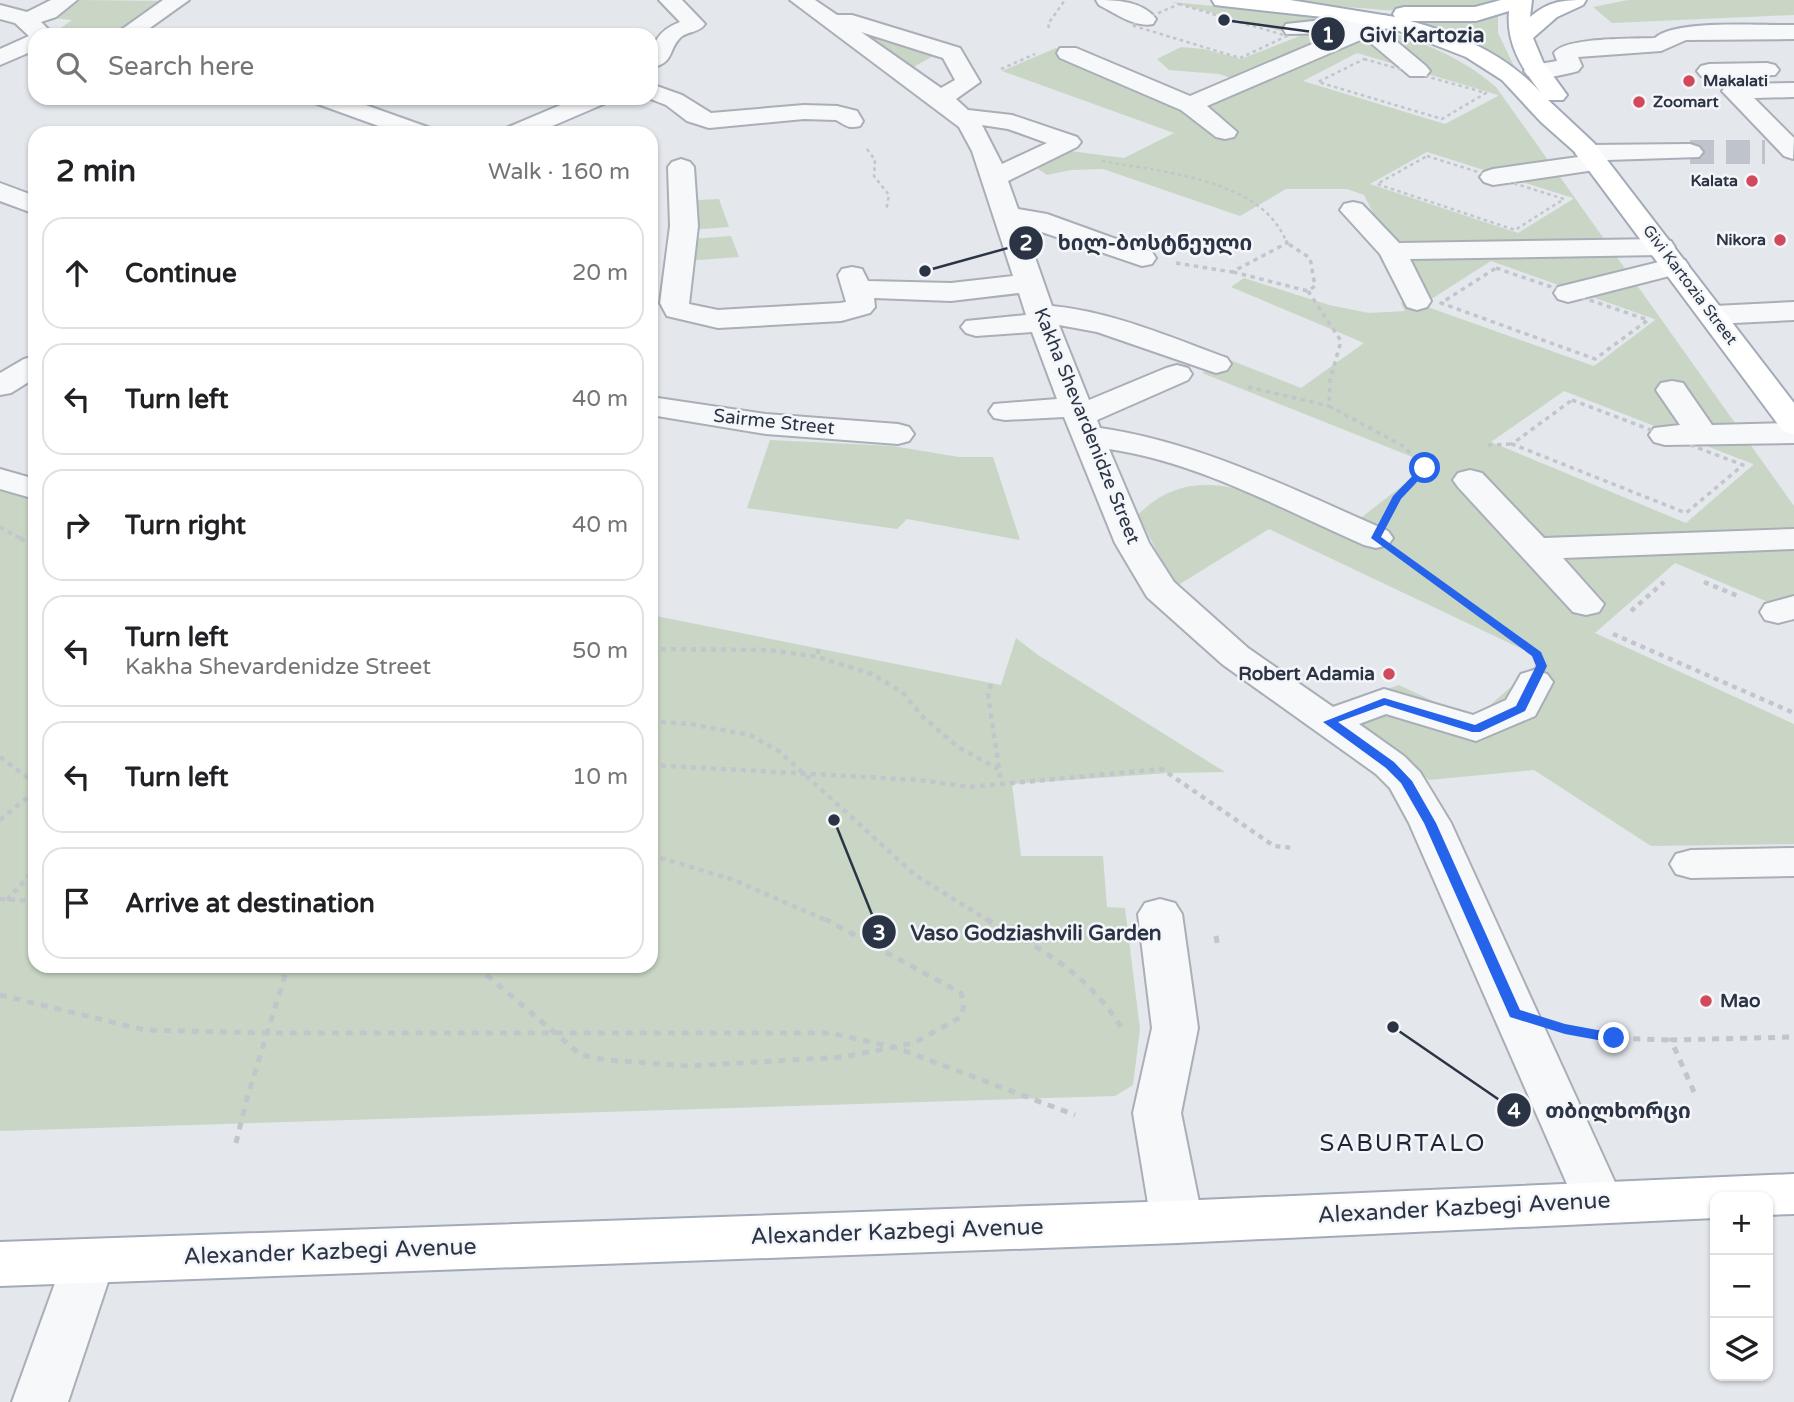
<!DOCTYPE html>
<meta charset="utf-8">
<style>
:root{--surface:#fff;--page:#f6f6f6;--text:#202124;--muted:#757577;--line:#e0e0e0}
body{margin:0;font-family:"Varela Round","Noto Sans Georgian",sans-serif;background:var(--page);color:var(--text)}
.controls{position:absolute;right:21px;bottom:21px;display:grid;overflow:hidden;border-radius:14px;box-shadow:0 2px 5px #0004}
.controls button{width:63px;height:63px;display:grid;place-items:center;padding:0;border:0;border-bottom:2px solid var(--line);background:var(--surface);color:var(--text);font:35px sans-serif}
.stop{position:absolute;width:21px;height:21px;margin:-16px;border:5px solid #2563eb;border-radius:50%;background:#fff}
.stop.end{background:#2563eb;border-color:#fff;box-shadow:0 2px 7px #0008}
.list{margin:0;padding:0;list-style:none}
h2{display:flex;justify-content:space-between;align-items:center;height:91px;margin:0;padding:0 28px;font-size:30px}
h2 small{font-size:23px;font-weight:400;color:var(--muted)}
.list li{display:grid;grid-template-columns:46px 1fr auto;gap:21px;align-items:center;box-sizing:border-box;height:112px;margin:0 14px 14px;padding:0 14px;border:2px solid var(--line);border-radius:21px}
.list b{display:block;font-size:26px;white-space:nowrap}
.list p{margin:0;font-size:23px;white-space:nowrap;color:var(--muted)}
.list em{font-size:23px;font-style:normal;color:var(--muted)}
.icon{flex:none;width:38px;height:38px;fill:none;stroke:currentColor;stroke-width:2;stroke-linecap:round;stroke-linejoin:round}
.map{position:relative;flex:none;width:1794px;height:1402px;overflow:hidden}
.search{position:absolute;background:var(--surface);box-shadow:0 2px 5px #0004;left:28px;top:28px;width:630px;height:77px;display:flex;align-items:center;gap:18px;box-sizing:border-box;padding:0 24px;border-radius:21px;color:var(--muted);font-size:26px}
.panel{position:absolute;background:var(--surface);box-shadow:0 2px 5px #0004;left:28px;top:126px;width:630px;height:847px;border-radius:21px}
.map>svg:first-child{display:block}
.green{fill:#c9d6c5;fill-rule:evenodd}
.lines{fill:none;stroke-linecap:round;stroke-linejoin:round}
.minor-tunnel{stroke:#bfc3cb;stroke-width:24;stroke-dasharray:24 12;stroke-linecap:butt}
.minor-casing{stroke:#a9aeb7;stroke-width:4}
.major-casing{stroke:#a3abb8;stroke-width:4}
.path-far3{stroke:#c2c5cb;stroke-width:2.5;stroke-dasharray:3.5 3.5;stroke-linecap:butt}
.path-far2{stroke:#c2c5cb;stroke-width:3.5;stroke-dasharray:4.5 4.5;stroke-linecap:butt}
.path-far1{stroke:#c2c5cb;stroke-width:4.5;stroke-dasharray:5 5;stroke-linecap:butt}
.path{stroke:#c2c5cb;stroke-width:5;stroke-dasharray:7 7;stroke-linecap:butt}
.minor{fill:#f7f8fa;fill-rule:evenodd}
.major{fill:#fff;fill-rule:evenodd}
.route{fill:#2563eb}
.poi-dot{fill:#d1495b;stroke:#f4f6f9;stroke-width:2.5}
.labels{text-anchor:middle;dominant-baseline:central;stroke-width:5;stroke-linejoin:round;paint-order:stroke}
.far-poi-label{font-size:16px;font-weight:bold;fill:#2b3445;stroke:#f4f6f9;text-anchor:start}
.far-street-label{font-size:16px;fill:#2b3445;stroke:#f4f6f9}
.street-label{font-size:19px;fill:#2b3445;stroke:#f4f6f9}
.poi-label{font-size:19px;font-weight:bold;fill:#2b3445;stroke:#f4f6f9;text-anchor:end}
.near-street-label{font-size:23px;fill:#2b3445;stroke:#f4f6f9}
.near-neighbourhood-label{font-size:24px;letter-spacing:2px;fill:#1d2536;stroke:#f4f6f9}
.leader{fill:none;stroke:#2b3445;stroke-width:2.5}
.callout-dot{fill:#2b3445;stroke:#f4f6f9;stroke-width:2.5}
.mark-label{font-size:21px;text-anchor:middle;font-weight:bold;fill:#fff}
.callout-label{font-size:21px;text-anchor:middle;font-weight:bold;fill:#2b3445;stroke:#f4f6f9;stroke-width:5;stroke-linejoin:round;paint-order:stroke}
</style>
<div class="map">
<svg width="1794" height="1402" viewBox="0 0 1794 1402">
<rect width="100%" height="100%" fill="#e4e7ec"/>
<!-- green -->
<path class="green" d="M77 0 169 1 121 33 61 28 72 20 53 18 54 15Z
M1281 0H1498C1467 24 1324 4 1281 0Z
M1628 0H1794V15L1612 23 1593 7Z
M1171 2C1276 13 1413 14 1496 87L1794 506V613L1675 563 1595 633 1794 724V844L1651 846 1534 770 1429 780 1405 759 1330 708 1399 685 1473 720 1543 659 1269 529 1175 587 1138 515C1199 452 1277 504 1344 531L1430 464 1202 373 1225 358 1301 388 1364 343 1231 287 1244 278 1329 305 1369 313 1405 311 1401 303 1414 295 1364 195 1347 189H1286L1240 216 1103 169 1071 170 1047 175 1034 166 1043 156 1070 151 1124 158 1174 133 1002 71 1056 48 1195 100 1240 81 1219 74 1169 70 1157 59 1181 47 1204 49 1241 59 1300 36ZM1357 53 1498 95V96L1445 124 1303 81ZM1427 152 1573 198V199L1518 233 1370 184ZM1491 261 1654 319 1655 320 1594 366 1422 305ZM1564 391 1753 464V465L1686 523 1491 442Z
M1498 15V33L1514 66 1456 35 1400 18 1475 19Z
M858 32 942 51 912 68Z
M719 199 729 227 690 230 697 200Z
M731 236 739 257 686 261 691 239Z
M770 440 893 446 959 457H993L1020 540 907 519 897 529 747 508Z
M0 485 35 496V966H651V615L1001 685 1016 638 1038 655 1225 772 1168 773 1012 784 1021 856H1103L1107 907 1125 908 1140 1029 1133 1085 1115 1096 0 1131Z"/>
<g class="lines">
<!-- minor-tunnel -->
<path class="minor-tunnel" d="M1690 152H1765"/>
<!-- minor casing -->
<g class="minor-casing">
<path id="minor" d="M51 0H77L56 17 41 22 49 30H102L105 35H35V50L0 65V49L29 36 15 23 0 19V5L27 12Z
M163 0H189L140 35H114Z
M659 0H682L705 24C699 33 688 31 681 37 667 50 676 62 651 68 651 44 657 31 680 22Z
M790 0H815L837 15H852L960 48 980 82 956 99 968 110 1012 115 1077 137 1081 142 1077 147 1008 181 1018 209 1047 214 1152 252 1156 258 1152 264 1142 266 1024 226 1052 306C1113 312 1170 337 1227 358L1231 364 1227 370 1216 373 1097 332 1059 325 1089 400 1166 368 1177 365 1188 368 1192 374 1188 380 1097 420 1100 428C1202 443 1294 490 1388 531L1393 538 1388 545 1376 548 1364 545C1282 509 1198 462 1109 449L1149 543 1174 582 1248 648 1333 707 1384 689 1473 715 1506 700 1521 674 1534 670 1547 674 1553 682 1535 716 1476 741 1386 714 1359 724 1404 756 1420 772 1451 823 1624 1202 1617 1216 1599 1222 1581 1216 1409 823 1390 788 1376 774 1222 664 1147 597 1115 543 1064 417 1005 420 994 418 989 411 994 404 1057 399 1032 332 976 336 966 333 961 327 966 321 1026 315 1019 293 951 301 874 298 875 307 870 313 841 321 718 328 667 316 660 303 670 226 668 167 672 162 681 159 690 162 694 167 698 226 689 304 718 310 840 303 846 302 838 275 842 269 852 267 862 269 868 281 951 283 1013 276 972 151 959 127ZM861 32 943 58 955 80 941 88ZM982 125 1008 129 1047 143 1002 164Z
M1096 0C1116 0 1143 1 1156 19L1153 24C1135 28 1115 13 1099 5Z
M1383 15 1391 17 1394 22 1383 30 1426 66 1430 71 1426 76H1410L1365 38 1207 106 1237 132 1234 137 1225 139 1216 137 1181 110 1060 58 1057 53 1060 48H1076L1190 96 1338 33 1286 34 1283 29 1286 24 1332 19 1364 22Z
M1794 25V39L1686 40 1661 51 1578 57 1582 66 1578 71C1563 75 1543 80 1528 76L1524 71 1528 66 1557 61 1554 53C1564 37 1634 39 1655 38 1676 19 1763 26 1794 25Z
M1767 63 1775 65 1779 70 1775 75 1709 78 1701 76 1697 71 1701 66 1709 64Z
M1794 83V97L1754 98 1794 138 1793 159 1784 156 1722 91 1726 86 1734 84Z
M651 84 682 95 711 113 804 105 837 106 857 111 863 121 860 126C847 129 846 125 836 120L804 119 709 128 687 121 666 105 648 98H651Z
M311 98H346L430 128 433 133H398L315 103Z
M577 98H610L606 103 536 133H503L506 128Z
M1690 144 1699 147 1703 152 1699 157 1607 160 1604 167 1595 170 1493 185 1484 182 1480 177 1484 172 1493 169 1578 157 1575 153 1579 148 1588 145Z
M0 183 35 196V214L0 201Z
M1353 202 1362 204 1399 243 1661 239 1671 241 1675 247 1671 253 1661 255 1410 259 1431 301 1427 307 1417 310 1407 307 1380 254 1340 210 1344 204Z
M1675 258 1685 260 1689 266 1685 272 1568 302 1558 299 1554 293 1558 287Z
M1794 302V320L1714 324 1704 321 1699 315 1704 309 1714 306Z
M35 356V378L11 393 0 395V373L24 359Z
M1672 381 1683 383 1712 425 1794 423V443L1665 445 1654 442 1649 435 1654 428 1680 425 1656 390 1661 383Z
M651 397 766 414 898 424 909 427 914 434 909 441 898 444 766 434 651 415Z
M0 469 35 479V499L0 489Z
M1470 470 1482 473 1544 538 1794 529V549L1563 558 1604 604 1599 612 1586 615 1573 612 1458 487 1453 480 1458 473Z
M1794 596V619L1778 623 1765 620 1760 612 1765 604Z
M1794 848V876L1691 878 1676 874 1670 864 1676 854 1691 850Z
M1160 899 1175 903 1182 914 1198 1028 1181 1113 1203 1222 1195 1237 1177 1243 1159 1237 1151 1222 1133 1113 1152 1028 1138 914 1145 903Z
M89 1239 107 1246 115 1261 68 1402H12L63 1261 71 1246Z"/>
</g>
<!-- major casing -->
<g class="major-casing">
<path id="major" d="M1212 0H1290L1395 17 1393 14 1396 9 1404 7H1475L1501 0H1532L1530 17C1549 1 1563 0 1586 0L1583 5 1557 17 1533 38 1543 62 1567 95 1563 100H1548L1594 143 1794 403V434L1783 431 1576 153 1541 122 1502 80 1466 57 1399 31 1332 18 1223 6 1215 5ZM1509 11C1506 44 1522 68 1541 93 1507 55 1459 34 1410 21H1476Z
M1794 1174V1214L1768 1215V1197H1715V1218L1177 1243 0 1286V1242L1177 1201Z"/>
</g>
<!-- path-far3 -->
<path class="path-far3" d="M1179 4 1280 34 1287 36 1240 58 1131 25Z
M1049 28 1048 24 1065 0
M1364 59 1486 93 1442 119 1318 82Z
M1001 69 1035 54
M867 149 875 160 874 176 889 195 886 211
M1427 156 1564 199 1515 230 1377 184Z
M1102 161C1160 172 1259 178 1285 239"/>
<!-- path-far2 -->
<path class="path-far2" d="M1176 263 1232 272 1287 243 1285 237
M1496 268 1648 320 1595 359 1441 303Z
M1233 272 1308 291 1315 286 1310 258 1287 243
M1308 291 1341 341 1330 380 1329 406 1403 446 1425 468 1393 504
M1248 387 1329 406
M1572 400 1743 465 1686 513 1512 444Z
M1488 445 1512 444
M0 527 23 540"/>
<!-- path-far1 -->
<path class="path-far1" d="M20 538 35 547
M1409 562 1524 645
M1704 582 1738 596
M1631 611 1664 582
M1613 634 1794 713
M651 649 769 650 818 657
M818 649V657L872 674 902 692 923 717 958 747 998 769
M991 684 988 695 1001 782
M651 721 690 724 750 735 780 752 915 875 989 921
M0 757 35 783
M651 765 919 780 970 787 1162 769 1274 846 1294 848
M0 820 35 791
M651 855 734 880 828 921
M0 899 35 901
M7 900 35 869"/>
<!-- path -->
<path class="path" d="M986 919C1044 951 1089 973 1124 1032
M1216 936 1218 947
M476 966 581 1055 607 1060 688 1066 843 1057 914 1043 961 1017 964 1005 961 993 825 919
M0 995 145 1030 267 1033H831L897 1048 1075 1115
M1578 1031 1614 1038 1671 1040
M1694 1092 1671 1040 1794 1037
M236 1143 247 1098 288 966"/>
<!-- minor -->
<use href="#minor" class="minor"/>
<!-- major -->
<use href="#major" class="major"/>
</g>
<!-- route -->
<path class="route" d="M1422 466 1430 468 1401 499 1381 537 1541 652 1547 666 1525 711 1480 732H1472L1385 705 1338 722 1394 762 1412 781 1436 823 1520 1010 1565 1024 1619 1034V1041L1614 1043 1565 1034 1510 1017 1424 823 1401 783 1386 768 1323 722 1384 698 1475 725 1516 706 1536 666 1532 656 1371 538 1393 496Z"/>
<!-- markers -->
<g class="poi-dot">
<circle cx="1689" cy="81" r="7"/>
<circle cx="1639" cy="102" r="7"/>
<circle cx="1752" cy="181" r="7"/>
<circle cx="1780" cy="240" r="7"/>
<circle cx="1389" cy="674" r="7"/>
<circle cx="1706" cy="1001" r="7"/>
</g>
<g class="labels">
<!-- far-poi labels -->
<g class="far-poi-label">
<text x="1703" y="81">Makalati</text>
<text x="1653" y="102">Zoomart</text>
<text x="1738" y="181" text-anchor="end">Kalata</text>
<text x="1766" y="240" text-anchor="end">Nikora</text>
</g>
<!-- far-street labels -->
<g class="far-street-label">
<text transform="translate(1690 285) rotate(53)">Givi Kartozia Street</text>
</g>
<!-- street labels -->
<g class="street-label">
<text transform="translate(774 422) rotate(6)">Sairme Street</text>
<text transform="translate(1087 426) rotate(68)">Kakha Shevardenidze Street</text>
</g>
<!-- poi labels -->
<g class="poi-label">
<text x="1375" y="674">Robert Adamia</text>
<text x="1720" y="1001" text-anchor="start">Mao</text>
</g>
<!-- near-street labels -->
<g class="near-street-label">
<text transform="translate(1464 1208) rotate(-3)">Alexander Kazbegi Avenue</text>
<text transform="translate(897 1232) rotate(-2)">Alexander Kazbegi Avenue</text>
<text transform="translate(330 1252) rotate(-2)">Alexander Kazbegi Avenue</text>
</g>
<!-- near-neighbourhood labels -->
<g class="near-neighbourhood-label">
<text x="1403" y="1143">SABURTALO</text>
</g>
</g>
<!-- callouts -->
<path class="leader" d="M1224 20L1328 34M925 271L1026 243M834 820L879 932M1393 1027L1514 1110"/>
<g class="callout-dot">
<circle cx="1224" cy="20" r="7"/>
<circle cx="925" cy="271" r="7"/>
<circle cx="834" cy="820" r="7"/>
<circle cx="1393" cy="1027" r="7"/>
<circle cx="1328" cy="34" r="18"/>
<circle cx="1026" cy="243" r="18"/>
<circle cx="879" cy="932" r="18"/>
<circle cx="1514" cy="1110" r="18"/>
</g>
<g class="mark-label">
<text x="1328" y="42">1</text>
<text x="1026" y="250">2</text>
<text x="879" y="940">3</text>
<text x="1514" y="1118">4</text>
</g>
<g class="callout-label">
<text x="1422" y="42">Givi Kartozia</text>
<text x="1155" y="250">ხილ-ბოსტნეული</text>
<text x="1036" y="940">Vaso Godziashvili Garden</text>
<text x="1618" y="1118">თბილხორცი</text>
</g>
</svg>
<div class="controls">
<button>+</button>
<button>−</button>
<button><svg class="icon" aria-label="layers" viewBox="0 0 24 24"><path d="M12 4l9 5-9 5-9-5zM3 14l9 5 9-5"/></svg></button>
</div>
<div class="stop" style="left:1425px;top:468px"></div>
<div class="stop end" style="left:1614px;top:1038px"></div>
<div class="search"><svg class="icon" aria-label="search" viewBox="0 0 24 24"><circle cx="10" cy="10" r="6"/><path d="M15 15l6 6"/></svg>Search here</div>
<section class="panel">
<h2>2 min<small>Walk · 160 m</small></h2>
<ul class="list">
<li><svg class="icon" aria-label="ahead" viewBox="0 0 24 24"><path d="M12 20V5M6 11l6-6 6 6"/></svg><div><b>Continue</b></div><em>20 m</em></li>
<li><svg class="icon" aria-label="left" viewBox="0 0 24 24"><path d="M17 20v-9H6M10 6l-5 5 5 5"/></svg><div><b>Turn left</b></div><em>40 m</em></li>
<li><svg class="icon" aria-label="right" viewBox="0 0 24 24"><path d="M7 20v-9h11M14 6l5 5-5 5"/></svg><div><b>Turn right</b></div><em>40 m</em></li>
<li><svg class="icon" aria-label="left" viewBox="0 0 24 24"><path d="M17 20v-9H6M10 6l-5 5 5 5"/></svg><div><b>Turn left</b><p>Kakha Shevardenidze Street</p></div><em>50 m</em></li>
<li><svg class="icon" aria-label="left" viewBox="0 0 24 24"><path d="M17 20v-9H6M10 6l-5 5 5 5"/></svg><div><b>Turn left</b></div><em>10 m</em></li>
<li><svg class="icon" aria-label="arrive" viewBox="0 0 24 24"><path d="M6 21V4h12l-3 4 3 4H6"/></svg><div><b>Arrive at destination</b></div></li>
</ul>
</section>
</div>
